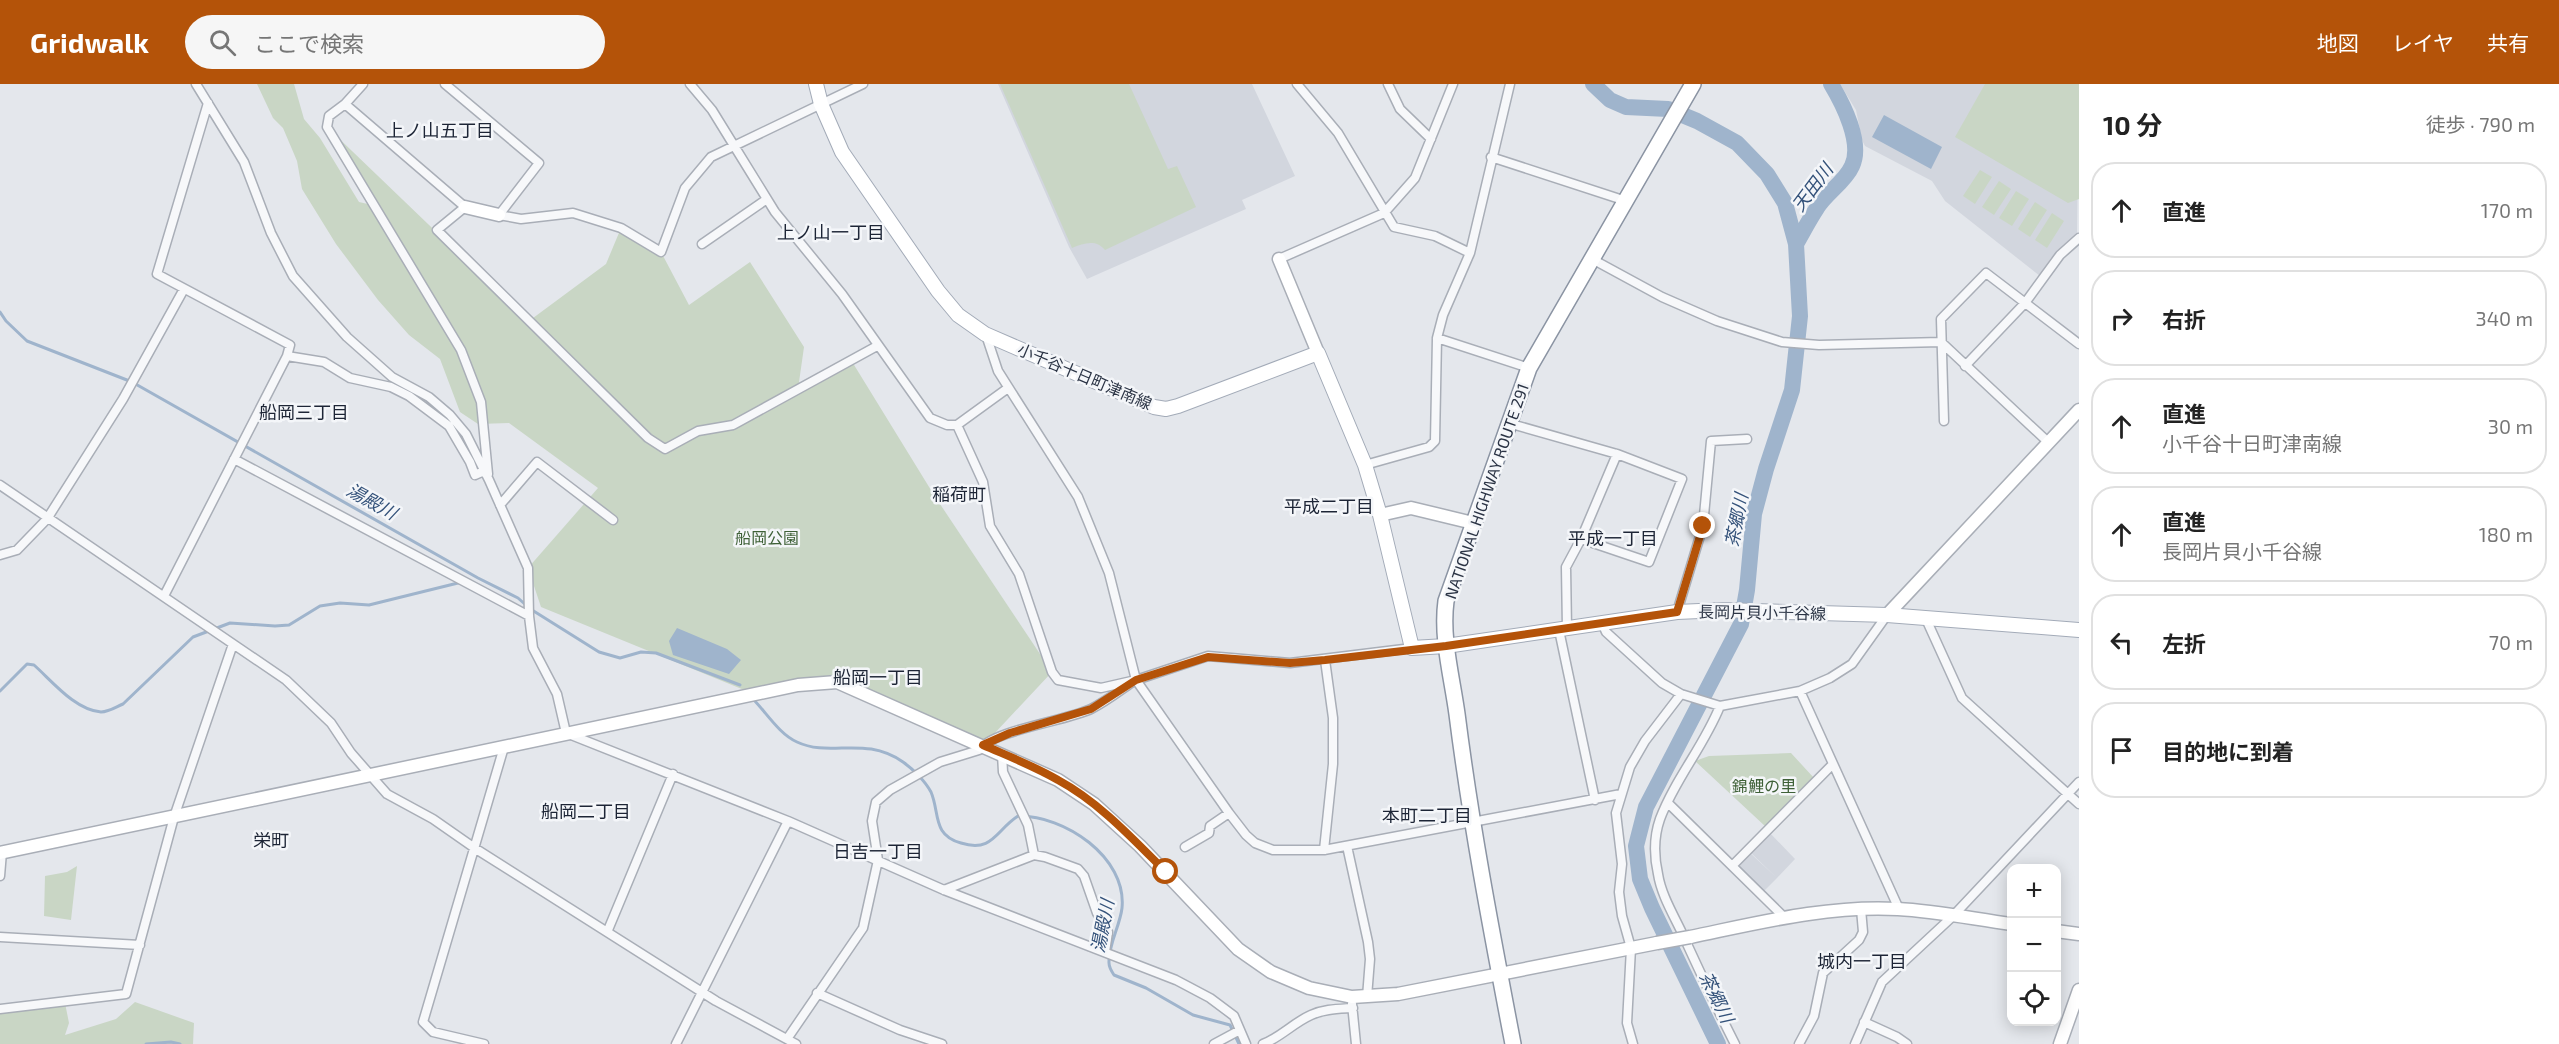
<!DOCTYPE html>
<html lang="ja">
<meta charset="utf-8">
<style>
:root{--surface:#fff;--page:#f6f6f6;--text:#222;--muted:#767676;--line:#e0e0e0;--accent:#b45309}
body{margin:0;font-family:"Exo 2","Noto Sans JP",sans-serif;background:var(--page);color:var(--text)}
.controls{position:absolute;right:18px;bottom:18px;display:grid;overflow:hidden;border-radius:12px;box-shadow:0 3px 15px #0003}
.controls button{width:54px;height:54px;display:grid;place-items:center;padding:0;border:0;border-bottom:2px solid var(--line);background:var(--surface);color:var(--text);font:30px sans-serif}
.stop{position:absolute;width:18px;height:18px;margin:-14px;border:4px solid #b45309;border-radius:50%;background:#fff}
.stop.end{background:#b45309;border-color:#fff;box-shadow:0 2px 6px #0008}
.list{margin:0;padding:0;list-style:none}
h2{display:flex;justify-content:space-between;align-items:center;height:78px;margin:0;padding:0 24px;font-size:26px}
h2 small{font-size:20px;font-weight:400;color:var(--muted)}
.list li{display:grid;grid-template-columns:39px 1fr auto;gap:18px;align-items:center;box-sizing:border-box;height:96px;margin:0 12px 12px;padding:0 12px;border:2px solid var(--line);border-radius:24px}
.list b{display:block;font-size:22px;white-space:nowrap}
.list p{margin:0;font-size:20px;white-space:nowrap;color:var(--muted)}
.list em{font-size:20px;font-style:normal;color:var(--muted)}
.icon{flex:none;width:33px;height:33px;fill:none;stroke:currentColor;stroke-width:2;stroke-linecap:round;stroke-linejoin:round}
.map{position:relative;flex:none;width:2079px;height:960px;overflow:hidden}
header{display:flex;align-items:center;gap:36px;box-sizing:border-box;height:84px;padding:0 30px;background:var(--accent);color:#fff}
header strong{font-size:28px}
nav{display:flex;gap:33px;margin-inline-start:auto;font-size:21px}
.search{width:420px;height:54px;background:var(--page);display:flex;align-items:center;gap:15px;box-sizing:border-box;padding:0 21px;border-radius:33px;color:var(--muted);font-size:22px}
main{display:flex}
aside{flex:1;background:var(--surface)}
.map>svg:first-child{display:block}
.built{fill:#d2d6de}
.green{fill:#c9d6c5}
.water{fill:#9fb4cc}
.lines{fill:none;stroke-linecap:round;stroke-linejoin:round}
.stream{stroke:#9fb4cc;stroke-width:3}
.river{stroke:#9fb4cc;stroke-width:16}
.street-casing{stroke:#a9aeb7;stroke-width:11}
.secondary-casing{stroke:#a9aeb7;stroke-width:15}
.primary-casing{stroke:#a3abb8;stroke-width:16}
.highway-casing{stroke:#8b94a3;stroke-width:18}
.street{stroke:#f7f8fa;stroke-width:8}
.secondary{stroke:#fff;stroke-width:12}
.primary{stroke:#fff;stroke-width:14}
.highway{stroke:#fff;stroke-width:15}
.secondary-bridge-casing{stroke:#a9aeb7;stroke-width:15;stroke-linecap:butt}
.secondary-bridge{stroke:#fff;stroke-width:12}
.route{stroke:#b45309;stroke-width:8}
.labels{text-anchor:middle;dominant-baseline:central;stroke-width:5;stroke-linejoin:round;paint-order:stroke}
.street-label{font-size:16px;fill:#2b3445;stroke:#f4f6f9}
.park-label{font-size:16px;fill:#3f6138;stroke:#f4f6f9}
.neighbourhood-label{font-size:18px;fill:#1d2536;stroke:#f4f6f9}
.water-label{font-size:18px;font-style:italic;fill:#34527a;stroke:#f4f6f9}
</style>
<header>
<strong>Gridwalk</strong>
<div class="search"><svg class="icon" aria-label="search" viewBox="0 0 24 24"><circle cx="10" cy="10" r="6"/><path d="M15 15l6 6"/></svg>ここで検索</div>
<nav><a>地図</a><a>レイヤ</a><a>共有</a></nav>
</header>
<main>
<div class="map">
<svg width="2079" height="960" viewBox="0 0 2079 960">
<rect width="100%" height="100%" fill="#e4e7ec"/>
<!-- built -->
<path class="built" d="M998 0H1252L1295 92 1242 116 1246 125 1087 195 1069 163Z
M1840 0H2079L2077 150 2068 162 2051 174 2040 192 1945 117 1932 97 1865 62 1862 56 1856 26Z
M1769 748 1795 775 1777 794 1750 768Z
M1749 768 1777 794 1763 808 1737 781Z"/>
<!-- green -->
<path class="green" d="M257 0H294L304 35 320 54 359 118 372 121 327 43 529 237 606 180 621 144 661 168 689 221 750 178 804 263 798 305 851 276 934 411 1052 588 979 666 837 598 754 610 541 523 528 484 598 404 509 339 478 340 460 328 440 275 409 251 378 216 336 160 302 105 297 77 283 44 273 34Z
M1000 0H1129L1168 85 1177 82 1196 123 1105 166C1096 155 1084 159 1072 164Z
M1985 0H2079V115L2068 119 1955 53Z
M1980 86 1992 93 1975 120 1963 112Z
M1999 97 2011 105 1994 131 1982 123Z
M2016 107 2029 115 2012 142 1999 134Z
M2035 118 2047 126 2030 153 2018 145Z
M2052 129 2064 137 2047 164 2035 156Z
M1791 669 1814 694 1766 743 1695 677 1709 672Z
M77 782 71 836 44 832 45 792 67 788Z
M135 918 194 939 193 960H0V925L65 919 69 939 65 951 116 935Z"/>
<!-- water -->
<path class="water" d="M1884 31 1942 63 1931 85 1872 53Z
M677 544 727 565 741 576 729 590 673 571 669 557Z"/>
<g class="lines">
<!-- stream -->
<path class="stream" d="M0 228 6 237 27 257 132 298 478 494 518 514 527 522
M532 526 599 568 620 574 641 568 656 569 740 601
M0 607 27 580 34 581C52 597 75 626 101 628 109 628 116 623 123 620L193 553 230 539 275 542 289 541 320 522 340 519 369 521 462 498
M752 614C766 628 779 650 797 658 831 674 864 651 903 678 913 685 925 697 931 708 940 729 932 751 961 759 993 769 996 746 1018 732 1064 731 1127 773 1122 824 1120 842 1108 861 1109 879 1109 883 1112 888 1114 891L1146 904 1193 931 1230 941 1239 960
M146 960 171 958 180 960"/>
<!-- river -->
<path class="river" d="M1593 0 1610 16 1626 23 1668 25 1697 37 1737 59 1767 90 1785 119 1796 160 1800 232 1792 306 1766 385 1754 430 1747 506 1741 540 1646 723 1636 762 1640 795 1652 824 1718 960
M1796 160C1803 148 1809 136 1817 124 1826 109 1845 98 1852 82 1863 59 1843 20 1831 0"/>
<!-- street casing -->
<g class="street-casing">
<path id="street" d="M196 0 244 78 271 149 293 192 347 253 392 293 429 313 450 331 466 350 489 396 528 484 529 532 533 564 557 610 566 649 788 737 944 806 1176 896 1210 914 1234 932 1246 960
M363 0 345 20 329 32 327 43 461 266 481 318 488 390
M445 0 539 79 499 131 521 135 573 129 621 144 661 168 685 104 711 73 863 0
M690 0 712 26 775 128 842 210 930 334 947 341H957L1008 304
M1297 0 1338 49 1394 143 1435 152 1470 169
M1388 0 1400 25 1431 55
M345 20 465 123 437 146 648 354 665 365 698 347 733 341 877 262
M1491 73 1626 117
M702 160 767 115
M1279 175 1384 129 1415 94 1453 0
M1592 175 1662 213 1717 237 1782 258 1819 261 1941 258 2048 358
M986 251 998 287 1078 413 1109 489 1136 596 1229 729 1246 751 1255 759 1273 766H1324L1621 710
M1437 254 1529 284
M287 272 324 278 350 294 391 303 409 312 449 342 470 378 475 391 484 387
M1965 282 2025 219 2060 171 2079 154
M1944 337 1941 235 1986 189 2079 260
M1508 339 1617 370 1682 395 1649 478 1581 455
M957 341 983 398 990 442 1019 490 1052 588 1058 596 1101 604 1136 596 1208 572 1290 579 1412 564
M234 375 529 532
M1365 381 1429 363 1435 357 1437 254 1443 231 1470 169 1510 0
M0 401 286 596 331 639 351 669 387 710 433 735 476 765 716 917 796 960
M500 421 537 378 613 436
M0 471 17 466 47 435 123 315 184 205
M164 512 287 272 290 261 157 190 208 19
M1677 528 1703 442 1711 357 1747 355
M1926 535 1962 614 2079 720
M1602 539 1606 548 1662 599 1681 610 1720 622 1800 607 1830 594 1852 580 1887 531
M1567 545 1566 483 1581 455 1617 370
M1559 546 1595 716
M1800 607 1899 825
M1720 622C1704 662 1675 695 1660 735 1654 752 1654 772 1658 790 1661 810 1673 830 1682 849 1699 886 1716 923 1735 960
M1002 670 1003 688 1028 741 1034 771
M1668 719 1785 834
M1347 762 1368 858 1370 875 1367 913
M1185 763 1209 749 1210 742 1229 729
M1324 766 1333 680V634L1325 576
M1732 782 1832 681
M0 792 2 768
M944 806 1034 771 1045 773 1078 785 1084 792 1097 829 1108 848 1105 868
M608 846 673 690
M0 853 140 861
M817 909 900 946 942 960
M1352 920 1356 960
M0 925 126 910 174 733 233 560
M1864 938 1897 953 1907 960
M787 955 863 844 878 776 872 737 876 718 890 706 940 678 979 666C993 646 1066 637 1091 625 1105 618 1118 608 1131 599
M484 960 433 948 423 938 504 663
M676 960 788 737
M1214 960 1240 946
M1263 960C1281 953 1293 939 1311 931 1324 925 1338 925 1353 924
M1633 960 1627 939 1631 864 1622 832 1619 808 1622 780 1616 729 1630 683 1645 657 1681 610
M1799 960 1814 932 1823 889 1859 856 1863 848 1861 825
M1855 960 1882 898 1953 832 2079 698"/>
</g>
<!-- secondary casing -->
<g class="secondary-casing">
<path id="secondary" d="M465 123 499 131
M1279 175 1318 269
M1380 431 1411 424 1473 439
M1887 531 2079 326
M0 769 798 601 837 598 1058 696 1094 720 1140 762 1238 865 1271 888 1309 904 1352 913 1398 910 1657 859
M2056 847 2079 850
M1690 853C1758 839 1828 821 1898 825 1936 827 1974 835 2012 840
M2060 960 2079 906"/>
</g>
<!-- primary casing -->
<g class="primary-casing">
<path id="primary" d="M816 0 821 20 842 68 938 207 958 231 985 250 1154 323 1166 325 1178 322 1318 269 1365 381 1380 431 1412 564 1446 562 1677 528 1722 526 1887 531 2079 546"/>
</g>
<!-- highway casing -->
<g class="highway-casing">
<path id="highway" d="M1513 960C1492 850 1471 741 1457 630 1452 593 1441 554 1446 517L1529 284 1693 0"/>
</g>
<!-- street -->
<use href="#street" class="street"/>
<!-- secondary -->
<use href="#secondary" class="secondary"/>
<!-- primary -->
<use href="#primary" class="primary"/>
<!-- highway -->
<use href="#highway" class="highway"/>
<!-- secondary-bridge casing -->
<g class="secondary-bridge-casing">
<path id="secondary-bridge" d="M1657 859 1690 853"/>
</g>
<!-- secondary-bridge -->
<use href="#secondary-bridge" class="secondary-bridge"/>
</g>
<g class="lines">
<!-- route -->
<path class="route" d="M1166 788C1133 755 1099 718 1058 696 1034 682 1008 672 983 661L1010 649 1091 625 1136 596 1208 573 1290 579 1325 576 1446 562 1677 528 1703 442"/>
</g>
<g class="labels">
<!-- street labels -->
<g class="street-label">
<text transform="translate(1085 292) rotate(23)">小千谷十日町津南線</text>
<text transform="translate(1486 407) rotate(-71)">NATIONAL HIGHWAY ROUTE 291</text>
<text transform="translate(1762 528) rotate(1)">長岡片貝小千谷線</text>
</g>
<!-- park labels -->
<g class="park-label">
<text x="767" y="453">船岡公園</text>
<text x="1764" y="701">錦鯉の里</text>
</g>
<!-- neighbourhood labels -->
<g class="neighbourhood-label">
<text x="440" y="46">上ノ山五丁目</text>
<text x="831" y="148">上ノ山一丁目</text>
<text x="304" y="328">船岡三丁目</text>
<text x="959" y="410">稲荷町</text>
<text x="1329" y="422">平成二丁目</text>
<text x="1613" y="454">平成一丁目</text>
<text x="878" y="593">船岡一丁目</text>
<text x="586" y="727">船岡二丁目</text>
<text x="1427" y="731">本町二丁目</text>
<text x="271" y="756">栄町</text>
<text x="878" y="767">日吉一丁目</text>
<text x="1862" y="877">城内一丁目</text>
</g>
<!-- water labels -->
<g class="water-label">
<text transform="translate(1812 103) rotate(-53)">天田川</text>
<text transform="translate(372 417) rotate(29)">湯殿川</text>
<text transform="translate(1736 436) rotate(-79)">茶郷川</text>
<text transform="translate(1102 842) rotate(-79)">湯殿川</text>
<text transform="translate(1717 913) rotate(64)">茶郷川</text>
</g>
</g>
</svg>
<div class="controls">
<button>+</button>
<button>−</button>
<button><svg class="icon" aria-label="locate" viewBox="0 0 24 24"><circle cx="12" cy="12" r="6"/><path d="M12 2v4M12 18v4M2 12h4M18 12h4"/></svg></button>
</div>
<div class="stop" style="left:1166px;top:788px"></div>
<div class="stop end" style="left:1703px;top:442px"></div>
</div>
<aside>
<h2>10 分<small>徒歩 · 790 m</small></h2>
<ul class="list">
<li><svg class="icon" aria-label="ahead" viewBox="0 0 24 24"><path d="M12 20V5M6 11l6-6 6 6"/></svg><div><b>直進</b></div><em>170 m</em></li>
<li><svg class="icon" aria-label="right" viewBox="0 0 24 24"><path d="M7 20v-9h11M14 6l5 5-5 5"/></svg><div><b>右折</b></div><em>340 m</em></li>
<li><svg class="icon" aria-label="ahead" viewBox="0 0 24 24"><path d="M12 20V5M6 11l6-6 6 6"/></svg><div><b>直進</b><p>小千谷十日町津南線</p></div><em>30 m</em></li>
<li><svg class="icon" aria-label="ahead" viewBox="0 0 24 24"><path d="M12 20V5M6 11l6-6 6 6"/></svg><div><b>直進</b><p>長岡片貝小千谷線</p></div><em>180 m</em></li>
<li><svg class="icon" aria-label="left" viewBox="0 0 24 24"><path d="M17 20v-9H6M10 6l-5 5 5 5"/></svg><div><b>左折</b></div><em>70 m</em></li>
<li><svg class="icon" aria-label="arrive" viewBox="0 0 24 24"><path d="M6 21V4h12l-3 4 3 4H6"/></svg><div><b>目的地に到着</b></div></li>
</ul>
</aside>
</main>
